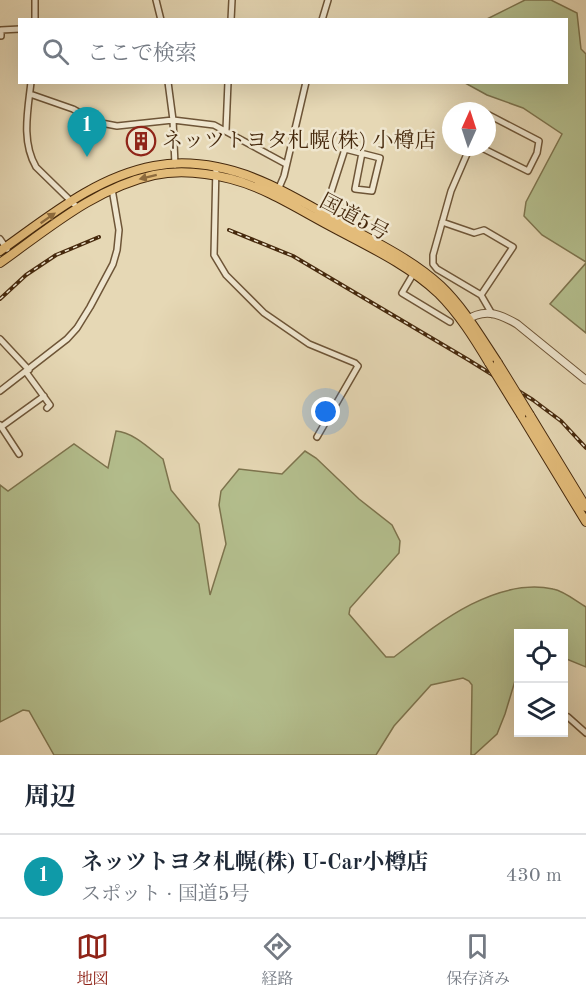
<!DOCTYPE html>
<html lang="ja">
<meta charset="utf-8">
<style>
:root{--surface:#fff;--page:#f2f2f3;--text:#1f2937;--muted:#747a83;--line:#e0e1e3;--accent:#8f2418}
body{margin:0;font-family:"Old Standard TT","Noto Serif JP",serif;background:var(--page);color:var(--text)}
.controls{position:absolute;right:18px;bottom:18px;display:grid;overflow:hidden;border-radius:0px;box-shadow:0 6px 24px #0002}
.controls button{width:54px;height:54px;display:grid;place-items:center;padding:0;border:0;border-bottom:2px solid var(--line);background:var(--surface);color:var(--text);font:30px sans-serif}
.compass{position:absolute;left:442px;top:102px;width:54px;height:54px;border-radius:50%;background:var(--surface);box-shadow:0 6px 24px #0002;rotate:3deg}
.you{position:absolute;left:326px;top:412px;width:21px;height:21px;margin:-15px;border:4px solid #fff;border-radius:50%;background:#1a73e8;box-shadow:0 0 0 9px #1a73e833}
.badge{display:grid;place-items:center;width:39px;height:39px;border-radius:50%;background:var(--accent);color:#fff;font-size:20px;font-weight:700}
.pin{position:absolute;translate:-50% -50px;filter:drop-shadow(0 2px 3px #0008)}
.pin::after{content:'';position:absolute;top:32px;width:21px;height:18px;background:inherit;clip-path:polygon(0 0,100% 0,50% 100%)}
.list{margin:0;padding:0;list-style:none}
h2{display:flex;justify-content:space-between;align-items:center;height:78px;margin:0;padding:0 24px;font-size:26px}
h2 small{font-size:20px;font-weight:400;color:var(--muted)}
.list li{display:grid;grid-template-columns:39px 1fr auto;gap:18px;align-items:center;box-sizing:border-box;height:84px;padding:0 24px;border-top:2px solid var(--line)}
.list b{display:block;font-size:22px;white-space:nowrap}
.list p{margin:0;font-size:20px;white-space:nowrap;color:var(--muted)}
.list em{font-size:20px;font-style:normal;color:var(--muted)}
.icon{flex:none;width:33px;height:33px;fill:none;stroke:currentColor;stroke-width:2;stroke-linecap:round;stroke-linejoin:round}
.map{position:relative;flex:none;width:586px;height:755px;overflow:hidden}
.search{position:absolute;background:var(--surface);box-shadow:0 6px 24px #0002;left:18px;right:18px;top:18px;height:66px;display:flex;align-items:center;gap:15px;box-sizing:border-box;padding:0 21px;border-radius:0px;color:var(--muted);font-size:22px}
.sheet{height:162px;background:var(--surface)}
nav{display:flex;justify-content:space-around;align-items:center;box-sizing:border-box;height:84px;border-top:2px solid var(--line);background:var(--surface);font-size:16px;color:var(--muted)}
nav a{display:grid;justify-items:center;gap:3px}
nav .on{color:var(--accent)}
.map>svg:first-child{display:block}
.green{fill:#b4bf8e;stroke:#7d744e;stroke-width:1.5}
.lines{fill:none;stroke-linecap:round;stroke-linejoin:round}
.minor-casing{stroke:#6e5537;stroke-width:8}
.tertiary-casing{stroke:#6e5537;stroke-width:9}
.trunk-casing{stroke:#46290d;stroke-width:10}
.minor{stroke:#efe6cf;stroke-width:5}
.tertiary{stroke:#efe6cf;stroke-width:7}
.trunk{stroke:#e3bc7a;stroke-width:8}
.rail-casing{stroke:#46290d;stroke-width:4}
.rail{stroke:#efe6cf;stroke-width:1.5;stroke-dasharray:4.5;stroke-linecap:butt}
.trunk-bridge-casing{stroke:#46290d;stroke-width:10;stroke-linecap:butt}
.trunk-bridge{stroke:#e3bc7a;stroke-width:8}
.oneway{fill:#8d6b3e}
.labels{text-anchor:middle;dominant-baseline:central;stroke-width:5;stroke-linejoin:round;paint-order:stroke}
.poi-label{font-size:21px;fill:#46290d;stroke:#efe6cf;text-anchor:start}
.street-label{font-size:21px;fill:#46290d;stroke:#efe6cf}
</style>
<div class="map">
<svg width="586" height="755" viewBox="0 0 586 755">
<rect width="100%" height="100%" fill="#e6d8b5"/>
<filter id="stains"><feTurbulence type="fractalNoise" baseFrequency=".00333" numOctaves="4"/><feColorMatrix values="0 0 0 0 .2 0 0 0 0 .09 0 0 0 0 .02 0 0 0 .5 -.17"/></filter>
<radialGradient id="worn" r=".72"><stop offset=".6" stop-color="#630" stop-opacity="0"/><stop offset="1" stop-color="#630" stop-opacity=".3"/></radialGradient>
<!-- green -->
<path class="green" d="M525 0H551L577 13 581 49 586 54V262L542 235 524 216 526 202 562 134 523 108 487 95 465 83 566 82V20L487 19Z
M586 263V333L550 304Z
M116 431C133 432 150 449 163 459L171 490 199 524 210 595 226 544 219 505 221 491 239 469 282 474 305 451 316 458 359 499 392 525 400 541 399 553 350 608 349 614 386 657H394C437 624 495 577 553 589 564 591 576 601 586 607V667L564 658V634H518V671L505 714 497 734 474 755H471L472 685 469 681 463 678 431 685 394 726 376 755H54L29 711 23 710 0 722V485L8 491 74 444 108 468Z"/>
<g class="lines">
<!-- minor casing -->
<g class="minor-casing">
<path id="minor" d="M156 0 161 20
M35 20V0
M231 20 232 0
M322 20 328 0
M1 36V30L20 29
M31 82C28 110 21 141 36 167L78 208
M168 82 173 120 175 165
M30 94 73 109 96 122 117 126 173 120 214 125 286 164
M226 130 228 82
M470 147 451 191 433 255V264L437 269 481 295 492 314
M480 147 528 171 537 153 539 141 487 114
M216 166 214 255 226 275 264 313 309 344 355 363 358 366 317 437
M278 190 284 176 306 82
M324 214 345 149 380 158 372 191 355 189 362 153
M442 222 474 233 484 230 513 247 481 295
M0 239 7 249
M415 271 402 293 450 322
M0 339 29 370
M26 372 50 405 47 408
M0 391 67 339 77 328 90 307 113 264 117 250 119 230 112 189
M0 425 19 454
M1 427 44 396
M568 717 586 733"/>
</g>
<!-- tertiary casing -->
<g class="tertiary-casing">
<path id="tertiary" d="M465 321C484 308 498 313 517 324L586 380"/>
</g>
<!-- trunk casing -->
<g class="trunk-casing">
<path id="trunk" d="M0 251C47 218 95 177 154 166 174 162 197 163 217 167 261 175 302 202 341 223 375 242 412 259 441 286 464 308 480 336 498 363
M0 263C48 229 95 188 154 175 178 170 207 173 231 179 266 188 298 209 330 226 367 246 407 264 438 293 459 314 474 338 489 363
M521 415 586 522
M530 415 586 507"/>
</g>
<!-- minor -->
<use href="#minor" class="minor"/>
<!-- tertiary -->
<use href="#tertiary" class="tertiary"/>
<!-- trunk -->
<use href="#trunk" class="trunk"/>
<!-- rail casing -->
<g class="rail-casing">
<path id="rail" d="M229 230 293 256 467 359 533 400 561 421 586 448
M0 299 26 275 56 255 99 237"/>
</g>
<!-- rail -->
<use href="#rail" class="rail"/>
<!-- trunk-bridge casing -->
<g class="trunk-bridge-casing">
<path id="trunk-bridge" d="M489 363 521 415
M498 363 530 415"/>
</g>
<!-- trunk-bridge -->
<use href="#trunk-bridge" class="trunk-bridge"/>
</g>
<!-- one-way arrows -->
<defs><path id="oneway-solid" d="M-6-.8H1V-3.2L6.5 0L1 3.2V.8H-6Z" transform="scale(1.5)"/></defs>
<g class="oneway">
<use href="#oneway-solid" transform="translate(148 177) rotate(166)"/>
<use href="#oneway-solid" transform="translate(48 218) rotate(-35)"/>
</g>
<!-- icons -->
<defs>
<g id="building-ring" transform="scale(1.5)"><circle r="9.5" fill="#efe6cf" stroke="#8f2418" stroke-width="1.5"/><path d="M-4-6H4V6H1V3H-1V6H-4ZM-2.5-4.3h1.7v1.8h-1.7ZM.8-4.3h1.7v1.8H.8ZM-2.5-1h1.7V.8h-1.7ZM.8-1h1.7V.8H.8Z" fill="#8f2418"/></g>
</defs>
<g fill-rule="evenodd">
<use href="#building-ring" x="141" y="141"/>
</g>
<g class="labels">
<!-- poi labels -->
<g class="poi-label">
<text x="162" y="141">ネッツトヨタ札幌(株) 小樽店</text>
</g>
<!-- street labels -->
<g class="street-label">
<text transform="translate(354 218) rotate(28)">国道5号</text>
</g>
</g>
<rect width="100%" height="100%" filter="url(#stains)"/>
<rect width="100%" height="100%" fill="url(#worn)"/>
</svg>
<div class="controls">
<button><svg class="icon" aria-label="locate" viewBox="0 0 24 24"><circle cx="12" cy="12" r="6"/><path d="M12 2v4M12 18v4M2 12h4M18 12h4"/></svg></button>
<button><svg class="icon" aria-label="layers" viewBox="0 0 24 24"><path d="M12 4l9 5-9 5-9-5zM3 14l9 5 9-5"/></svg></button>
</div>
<svg class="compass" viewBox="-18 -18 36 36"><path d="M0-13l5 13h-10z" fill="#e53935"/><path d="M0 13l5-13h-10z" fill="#747a83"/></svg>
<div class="you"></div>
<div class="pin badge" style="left:87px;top:157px;background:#0f9aa8">1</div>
<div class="search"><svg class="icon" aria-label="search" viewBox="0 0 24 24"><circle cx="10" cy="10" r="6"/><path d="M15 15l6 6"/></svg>ここで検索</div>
</div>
<section class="sheet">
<h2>周辺<small></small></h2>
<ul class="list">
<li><span class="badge" style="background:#0f9aa8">1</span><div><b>ネッツトヨタ札幌(株) U-Car小樽店</b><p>スポット · 国道5号</p></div><em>430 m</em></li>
</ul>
</section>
<nav>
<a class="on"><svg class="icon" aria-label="map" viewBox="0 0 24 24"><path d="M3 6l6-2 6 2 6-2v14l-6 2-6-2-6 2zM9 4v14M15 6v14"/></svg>地図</a>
<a><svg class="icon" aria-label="directions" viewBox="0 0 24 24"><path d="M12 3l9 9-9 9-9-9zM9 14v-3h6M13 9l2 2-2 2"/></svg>経路</a>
<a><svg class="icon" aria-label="saved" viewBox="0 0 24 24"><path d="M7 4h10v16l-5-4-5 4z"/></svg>保存済み</a>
</nav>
